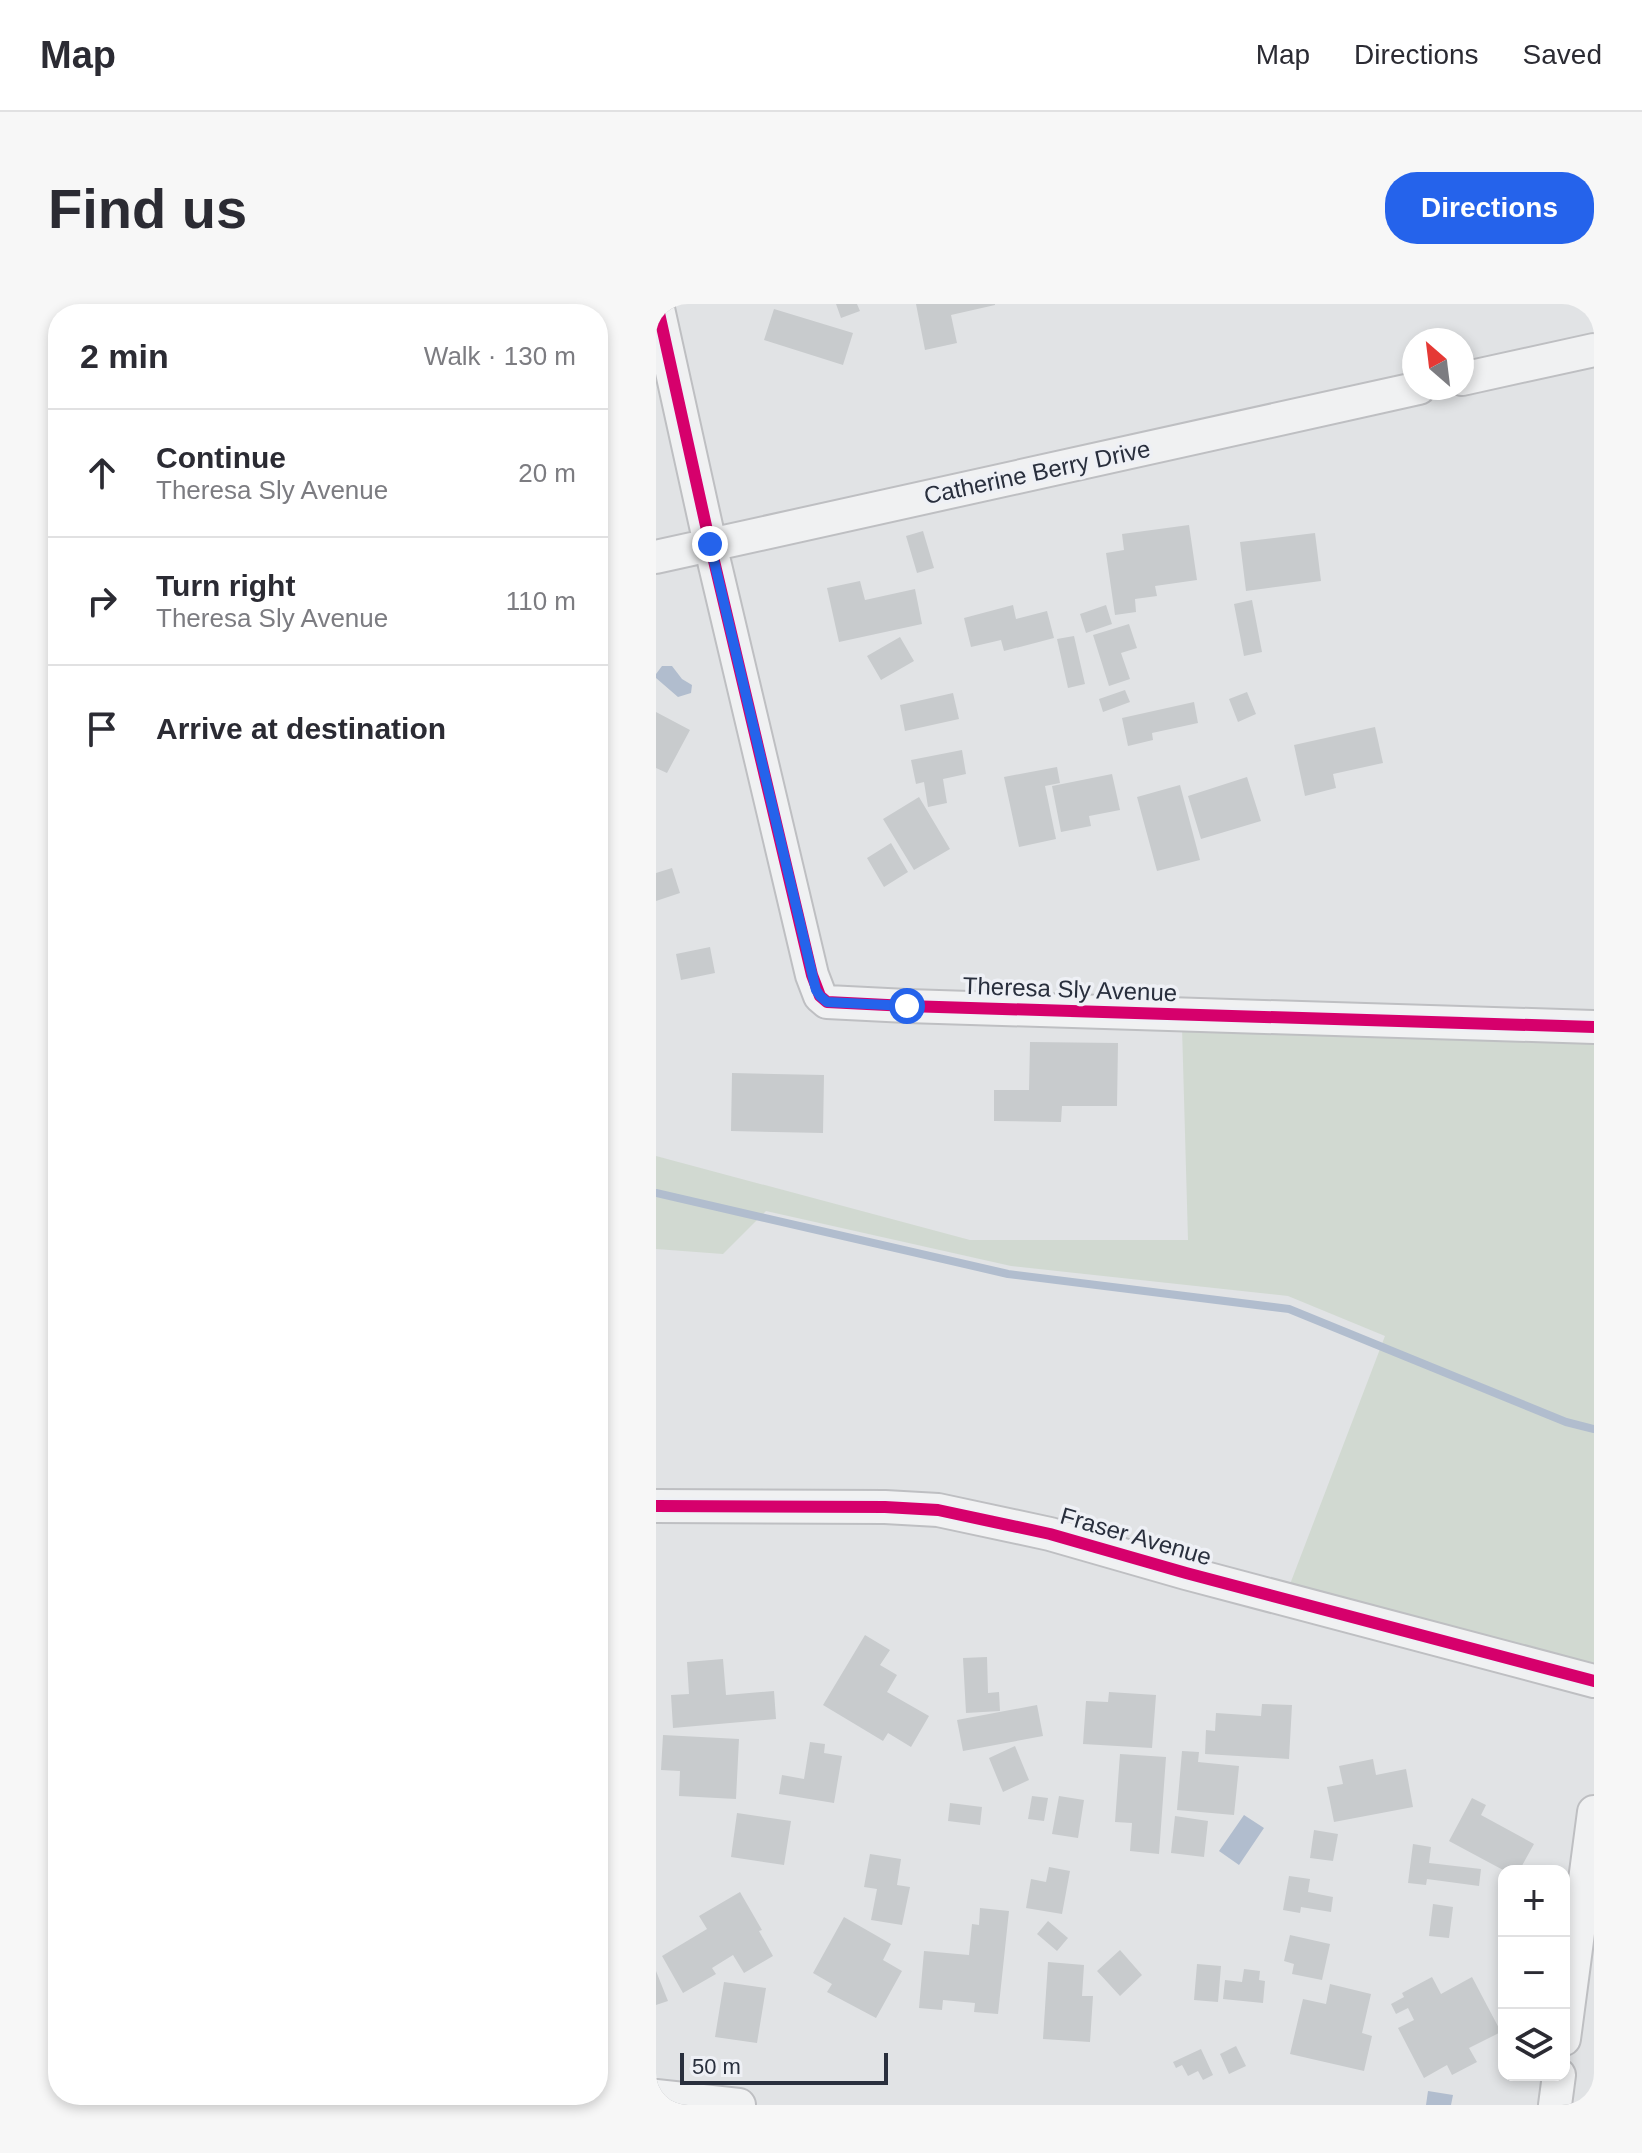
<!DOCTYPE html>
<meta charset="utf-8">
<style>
:root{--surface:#fff;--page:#f7f7f7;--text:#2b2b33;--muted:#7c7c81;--line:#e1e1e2;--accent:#2563eb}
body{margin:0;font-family:Arial,sans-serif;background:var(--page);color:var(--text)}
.controls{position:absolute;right:24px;bottom:24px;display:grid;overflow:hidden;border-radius:16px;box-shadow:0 4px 12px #0003}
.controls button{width:72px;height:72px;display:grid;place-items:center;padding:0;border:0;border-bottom:2px solid var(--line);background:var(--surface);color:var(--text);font:40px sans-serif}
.compass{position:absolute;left:746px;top:24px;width:72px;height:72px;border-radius:50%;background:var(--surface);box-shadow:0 4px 12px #0003;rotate:332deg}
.scale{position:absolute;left:24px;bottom:20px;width:208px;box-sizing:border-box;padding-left:8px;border:4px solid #292f3d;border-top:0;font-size:22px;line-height:28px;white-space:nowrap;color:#292f3d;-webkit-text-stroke:6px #eef0f5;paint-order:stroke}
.stop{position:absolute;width:24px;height:24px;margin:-18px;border:6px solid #2563eb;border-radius:50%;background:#fff}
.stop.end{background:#2563eb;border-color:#fff;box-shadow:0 2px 8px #0008}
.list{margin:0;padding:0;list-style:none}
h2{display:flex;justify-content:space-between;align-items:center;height:104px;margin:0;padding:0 32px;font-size:34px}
h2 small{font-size:26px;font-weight:400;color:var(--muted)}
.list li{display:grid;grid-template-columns:52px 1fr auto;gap:24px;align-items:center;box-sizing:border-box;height:128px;padding:0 32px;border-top:2px solid var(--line)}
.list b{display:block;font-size:30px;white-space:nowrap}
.list p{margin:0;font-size:26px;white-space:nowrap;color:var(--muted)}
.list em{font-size:26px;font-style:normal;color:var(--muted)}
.icon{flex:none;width:44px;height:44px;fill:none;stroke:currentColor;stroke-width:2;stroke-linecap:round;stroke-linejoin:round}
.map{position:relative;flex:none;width:938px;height:1801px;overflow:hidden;border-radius:32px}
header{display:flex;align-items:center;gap:48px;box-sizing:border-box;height:112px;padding:0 40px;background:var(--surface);border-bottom:2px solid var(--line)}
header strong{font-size:38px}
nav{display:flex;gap:44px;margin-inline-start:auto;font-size:28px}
.intro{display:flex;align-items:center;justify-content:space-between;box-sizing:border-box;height:192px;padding:0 48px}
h1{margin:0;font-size:56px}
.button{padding:20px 36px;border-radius:32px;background:var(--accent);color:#fff;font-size:28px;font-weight:700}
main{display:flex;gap:48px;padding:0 48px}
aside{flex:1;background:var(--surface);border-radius:32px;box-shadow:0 4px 12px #0003}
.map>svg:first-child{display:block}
.green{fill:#d1d9d1}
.water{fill:#b1bdce}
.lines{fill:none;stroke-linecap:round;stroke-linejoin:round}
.stream{stroke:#b1bdce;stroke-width:8}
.building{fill:#c8cbcd}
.street-casing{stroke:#bebfc2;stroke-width:36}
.street{stroke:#f0f1f2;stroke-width:32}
.cycleway-casing{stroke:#eef0f5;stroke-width:17}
.cycleway{stroke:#d6006c;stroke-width:12}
.route{stroke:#2563eb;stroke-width:10}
.labels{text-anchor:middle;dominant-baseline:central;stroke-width:7;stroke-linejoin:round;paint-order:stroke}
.street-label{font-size:24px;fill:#292f3d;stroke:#eef0f5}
</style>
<header>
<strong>Map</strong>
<nav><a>Map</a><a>Directions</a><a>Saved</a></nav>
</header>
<div class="intro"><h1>Find us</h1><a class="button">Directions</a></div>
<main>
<aside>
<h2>2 min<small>Walk · 130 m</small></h2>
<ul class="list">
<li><svg class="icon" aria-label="ahead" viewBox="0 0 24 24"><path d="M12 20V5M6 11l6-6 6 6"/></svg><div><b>Continue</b><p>Theresa Sly Avenue</p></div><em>20 m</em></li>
<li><svg class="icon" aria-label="right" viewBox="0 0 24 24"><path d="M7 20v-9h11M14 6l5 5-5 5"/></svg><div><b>Turn right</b><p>Theresa Sly Avenue</p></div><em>110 m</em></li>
<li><svg class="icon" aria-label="arrive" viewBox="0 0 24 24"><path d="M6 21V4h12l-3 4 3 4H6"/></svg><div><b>Arrive at destination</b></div></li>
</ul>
</aside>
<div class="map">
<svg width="938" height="1801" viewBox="0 0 938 1801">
<rect width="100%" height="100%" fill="#e1e3e5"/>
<!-- green -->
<path class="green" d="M526 723 938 738V1368L631 1288 729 1032 632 992 355 962 110 907 67 950 0 945V852L314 936H532Z"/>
<!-- water -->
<path class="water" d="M6 362H16L26 375 36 381 35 389 22 393 0 374V370Z
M588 1511 608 1524 583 1561 563 1547Z
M772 1787 797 1791 795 1801H770Z"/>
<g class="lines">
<!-- stream -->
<path class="stream" d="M0 889 352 970 633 1005 910 1118 938 1125"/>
</g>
<!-- building -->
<path class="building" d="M180 0H201L204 7 185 14Z
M260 0H339V1L295 11 301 39 269 46Z
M118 5 197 29 187 61 108 36Z
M533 221 541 276 499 282 501 292 479 295 480 308 459 311 450 249 468 246 466 230Z
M267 227 278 264 261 269 250 232Z
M659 229 665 277 590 287 584 238Z
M204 277 209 296 259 285 266 320 183 338 171 284Z
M596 296 606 348 588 352 578 300Z
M357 301 360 315 391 307 398 334 348 347 345 336 315 343 308 314Z
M450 301 456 320 430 329 424 310Z
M473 320 481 344 465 349 474 375 453 382 437 331Z
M418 332 429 380 412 384 401 335Z
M244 333 258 357 225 376 211 352Z
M469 386 474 398 447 408 443 395Z
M591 388 600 410 582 418 573 395Z
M297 389 303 415 249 427 244 401Z
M538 398 542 419 496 429 497 436 472 442 466 414Z
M0 408 34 426 11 469 0 464Z
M719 423 727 459 677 470 680 484 649 492 638 441Z
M306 446 310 470 287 475 291 499 272 503 268 478 260 480 255 456Z
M401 463 404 479 389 482 400 535 363 543 348 473Z
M456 470 464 506 433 512 435 522 405 528 396 482Z
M591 473 605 517 545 535 532 492Z
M524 481 544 556 501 567 481 493Z
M263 493 294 545 258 566 227 515Z
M235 539 252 568 228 583 211 554Z
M16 564 24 589 0 597V569Z
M54 643 59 669 25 676 20 650Z
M374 738 462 739 461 802H406L405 818 338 817V786H373Z
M76 769 168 771 167 829 75 827Z
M209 1331 234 1346 224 1361 241 1371 231 1388 273 1412 255 1443 232 1429 227 1437 167 1401Z
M331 1353 332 1389 343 1388 344 1407 310 1409 307 1354Z
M67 1355 70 1391 118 1387 120 1415 17 1424 15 1391 33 1390 31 1358Z
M453 1388 500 1391 496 1444 427 1440 430 1397 452 1398Z
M606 1400 636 1401 633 1455 549 1450 550 1426 559 1427 560 1409 605 1412Z
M381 1401 387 1432 307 1447 301 1416Z
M7 1431 83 1435 80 1495 23 1492 24 1467 5 1466Z
M154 1438 169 1440 168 1449 186 1452 178 1499 123 1490 126 1471 148 1475Z
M359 1442 373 1476 347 1488 333 1454Z
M526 1447 543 1448 542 1458 583 1462 578 1511 521 1506Z
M464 1450 510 1453 503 1550 474 1547 476 1519 459 1518Z
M717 1455 720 1471 750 1465 757 1503 678 1518 671 1483 687 1480 683 1462Z
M376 1492 392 1494 388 1517 372 1515Z
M403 1492 428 1496 422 1534 396 1530Z
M816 1494 830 1501 825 1511 878 1540 863 1567H849L793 1537Z
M294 1499 326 1503 324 1521 292 1517Z
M81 1509 135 1517 128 1561 75 1553Z
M519 1512 552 1517 548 1553 515 1549Z
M658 1526 682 1530 677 1557 654 1554Z
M757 1540 775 1543 773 1559 825 1565 823 1582 771 1575 770 1581 752 1579Z
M214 1550 245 1555 241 1581 254 1583 246 1621 215 1616 221 1585 208 1583Z
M393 1563 414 1567 406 1610 370 1604 375 1575 390 1578Z
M633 1572 654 1575 652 1588 677 1593 675 1608 645 1603 644 1609 627 1606Z
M84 1588 106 1626 103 1627 117 1652 88 1669 77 1651 56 1664 60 1670 27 1689 6 1652 51 1625 43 1612Z
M777 1600 797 1603 793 1634 773 1632Z
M324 1604 353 1607 342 1710 318 1708 319 1699 287 1696 286 1706 263 1704 268 1647 313 1651 316 1620 323 1621Z
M188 1613 235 1640 227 1656 246 1667 220 1714 171 1688 176 1680 157 1669Z
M392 1617 412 1634 401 1647 381 1630Z
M634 1631 674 1640 666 1676 636 1670 638 1660 628 1657Z
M464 1646 486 1671 464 1692 441 1667Z
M392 1658 428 1661 426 1692H437L434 1738 387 1735Z
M541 1660 565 1662 562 1698 538 1696Z
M588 1665 604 1667 603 1676 609 1677 607 1699 567 1695 569 1676 586 1678Z
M0 1667 12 1697 0 1701Z
M776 1673 785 1690 816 1673 845 1728 813 1744 821 1758 796 1771 791 1761 768 1774 742 1724 758 1716 752 1704 740 1710 735 1700 748 1693 746 1689Z
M68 1678 110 1684 101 1739 59 1733Z
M674 1680 715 1690 706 1729 716 1732 708 1767 634 1750 647 1695 670 1700Z
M580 1742 590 1762 573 1770 564 1750Z
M545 1745 557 1771 547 1776 542 1767 532 1772 526 1761 520 1764 517 1758Z"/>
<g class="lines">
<!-- street casing -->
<g class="street-casing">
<path id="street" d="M1 0 54 240 156 671 164 692 171 698 251 702 938 723
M806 75 938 46
M0 253 763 84
M0 1202 229 1203 282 1206 394 1230 530 1269 938 1377
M908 1735 938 1508
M0 1792 83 1801
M899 1801 903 1771"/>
</g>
<!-- street -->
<use href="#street" class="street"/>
<!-- cycleway casing -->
<g class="cycleway-casing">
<path id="cycleway" d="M1 0 54 240 156 671 164 692 171 698 251 702 938 723
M0 1202 229 1203 282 1206 394 1230 530 1269 938 1377"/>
</g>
<!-- cycleway -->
<use href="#cycleway" class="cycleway"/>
</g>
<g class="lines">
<!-- route -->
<path class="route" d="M54 240 160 686 164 692 171 698 251 702"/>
</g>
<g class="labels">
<!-- street labels -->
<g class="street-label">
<text transform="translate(381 168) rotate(-12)">Catherine Berry Drive</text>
<text transform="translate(414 685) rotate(2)">Theresa Sly Avenue</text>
<text transform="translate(480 1232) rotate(16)">Fraser Avenue</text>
</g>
</g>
</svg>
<div class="controls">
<button>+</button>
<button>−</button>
<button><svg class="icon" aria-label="layers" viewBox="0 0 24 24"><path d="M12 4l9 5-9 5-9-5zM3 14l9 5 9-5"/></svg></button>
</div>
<svg class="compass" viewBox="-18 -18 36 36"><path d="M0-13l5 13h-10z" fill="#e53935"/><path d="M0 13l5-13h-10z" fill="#7c7c81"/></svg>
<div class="scale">50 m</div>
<div class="stop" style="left:251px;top:702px"></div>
<div class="stop end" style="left:54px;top:240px"></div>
</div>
</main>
